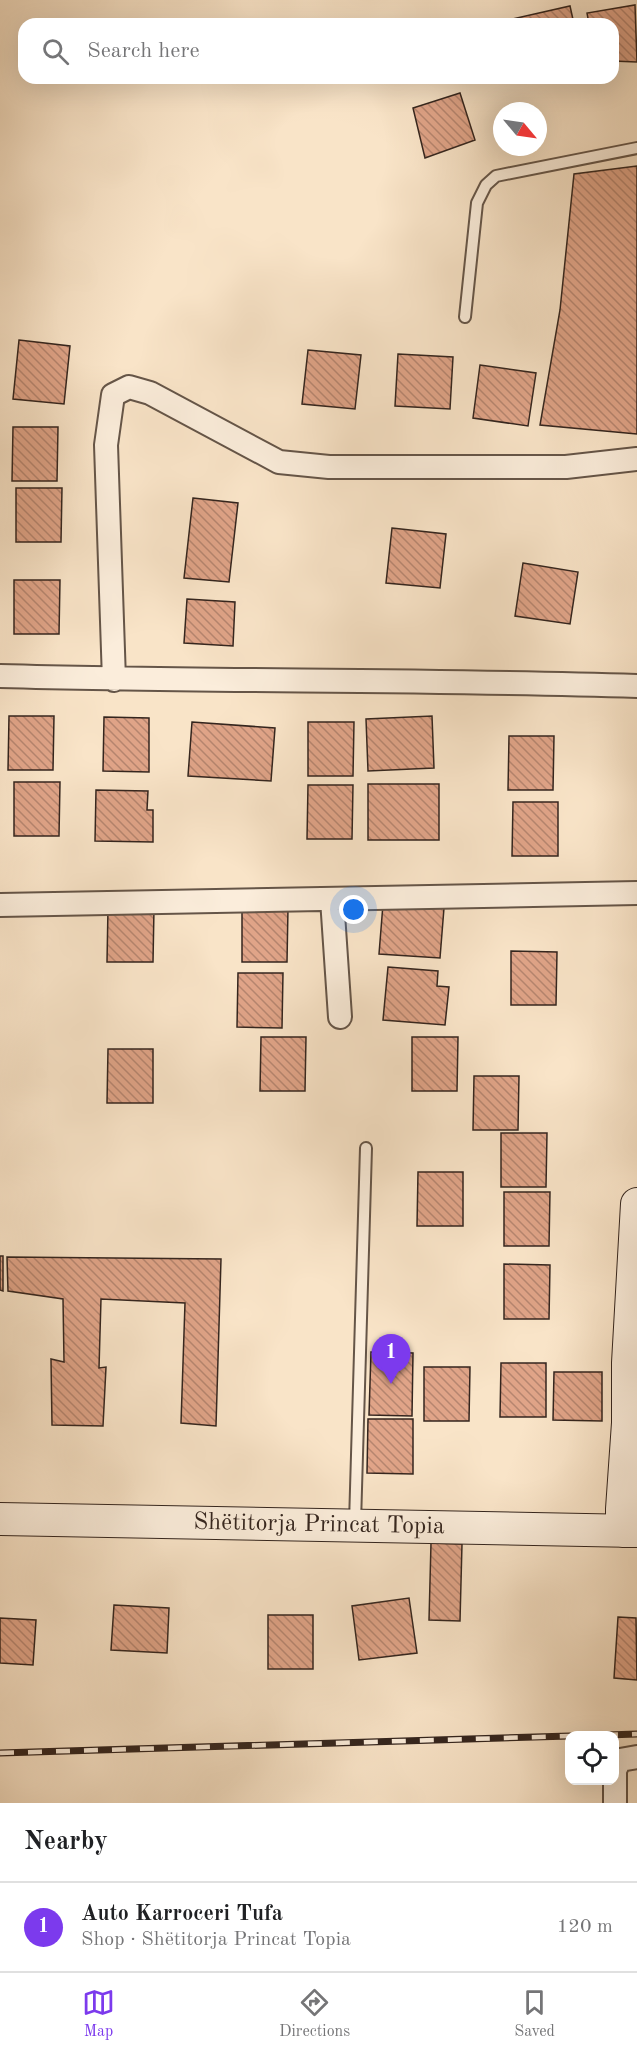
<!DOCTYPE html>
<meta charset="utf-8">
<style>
:root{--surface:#fff;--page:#f6f6f6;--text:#202124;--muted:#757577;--line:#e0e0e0;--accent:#7c3aed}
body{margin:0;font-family:"Old Standard TT",serif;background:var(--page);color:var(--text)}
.controls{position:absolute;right:18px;bottom:18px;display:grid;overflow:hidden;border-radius:12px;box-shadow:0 6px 24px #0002}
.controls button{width:54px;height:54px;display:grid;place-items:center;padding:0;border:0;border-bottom:2px solid var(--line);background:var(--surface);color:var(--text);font:30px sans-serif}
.compass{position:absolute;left:493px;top:102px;width:54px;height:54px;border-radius:50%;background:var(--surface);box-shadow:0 6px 24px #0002;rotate:119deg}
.you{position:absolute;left:354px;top:910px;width:21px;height:21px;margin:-15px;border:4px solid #fff;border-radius:50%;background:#1a73e8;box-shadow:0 0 0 9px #1a73e833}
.badge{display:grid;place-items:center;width:39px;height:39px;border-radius:50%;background:var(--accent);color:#fff;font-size:20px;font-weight:700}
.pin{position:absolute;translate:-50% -50px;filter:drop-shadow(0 2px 3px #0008)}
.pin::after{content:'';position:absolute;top:32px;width:21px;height:18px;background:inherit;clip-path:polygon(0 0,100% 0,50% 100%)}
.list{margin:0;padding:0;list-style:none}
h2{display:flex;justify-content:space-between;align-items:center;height:78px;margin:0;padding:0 24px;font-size:26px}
h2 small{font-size:20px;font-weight:400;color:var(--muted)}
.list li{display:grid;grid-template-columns:39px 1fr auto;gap:18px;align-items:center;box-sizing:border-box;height:90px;padding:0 24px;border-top:2px solid var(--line)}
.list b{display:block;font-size:22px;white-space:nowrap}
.list p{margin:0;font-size:20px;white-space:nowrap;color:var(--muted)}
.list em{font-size:20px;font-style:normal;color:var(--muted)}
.icon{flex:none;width:33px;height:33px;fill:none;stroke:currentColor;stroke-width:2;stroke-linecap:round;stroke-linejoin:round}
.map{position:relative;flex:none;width:637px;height:1803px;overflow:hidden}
.search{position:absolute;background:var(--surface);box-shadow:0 6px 24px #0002;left:18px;right:18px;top:18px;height:66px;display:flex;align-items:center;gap:15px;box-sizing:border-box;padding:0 21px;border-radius:18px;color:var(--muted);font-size:22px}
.sheet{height:168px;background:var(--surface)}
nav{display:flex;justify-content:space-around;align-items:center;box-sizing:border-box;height:84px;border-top:2px solid var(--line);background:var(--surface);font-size:16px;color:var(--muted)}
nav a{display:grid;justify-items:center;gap:3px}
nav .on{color:var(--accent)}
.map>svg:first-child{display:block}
.building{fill:url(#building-back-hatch);stroke:#34251e;stroke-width:1.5}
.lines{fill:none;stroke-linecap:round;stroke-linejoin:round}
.lane-casing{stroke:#655548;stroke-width:14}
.street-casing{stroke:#655548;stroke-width:26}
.secondary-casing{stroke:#34251e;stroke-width:34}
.lane{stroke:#fbeddb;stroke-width:10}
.street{stroke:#fbeddb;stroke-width:22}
.secondary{stroke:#fbeddb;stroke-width:32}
.rail-casing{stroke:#34251e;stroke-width:7}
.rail{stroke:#fbeddb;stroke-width:4.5;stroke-dasharray:14;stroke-linecap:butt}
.labels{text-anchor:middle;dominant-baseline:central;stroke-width:4.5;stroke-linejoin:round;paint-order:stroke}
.street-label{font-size:24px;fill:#34251e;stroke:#fbeddb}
</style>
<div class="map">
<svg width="637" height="1803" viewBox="0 0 637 1803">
<defs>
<pattern id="building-back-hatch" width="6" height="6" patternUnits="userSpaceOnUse" patternTransform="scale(1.5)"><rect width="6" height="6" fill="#e0a488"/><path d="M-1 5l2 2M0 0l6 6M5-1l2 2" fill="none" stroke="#b6856f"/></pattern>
</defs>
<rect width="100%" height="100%" fill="#f9e4c8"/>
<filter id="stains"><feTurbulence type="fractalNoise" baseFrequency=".00333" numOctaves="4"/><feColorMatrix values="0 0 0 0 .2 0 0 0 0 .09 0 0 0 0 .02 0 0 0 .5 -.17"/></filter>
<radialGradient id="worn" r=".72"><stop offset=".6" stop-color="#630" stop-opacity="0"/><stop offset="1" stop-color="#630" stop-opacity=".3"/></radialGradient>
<!-- building -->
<path class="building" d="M635 5 637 62 613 61V24H589L587 13Z
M570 6 574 24H490Z
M460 93 475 140 425 158 413 108Z
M637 166V434L540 425 560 310 574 174Z
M19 340 70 346 64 404 13 399Z
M308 350 361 355 355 409 302 404Z
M398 354 453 357 450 409 395 406Z
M480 365 536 373 528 426 473 418Z
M13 427H58L57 481H12Z
M16 488H62L61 542H16Z
M193 498 238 503 229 582 184 578Z
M392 528 446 534 440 588 386 583Z
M523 563 578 572 570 624 515 616Z
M14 580H60L59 634H14Z
M187 599 235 602 233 646 184 643Z
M9 716H54L53 770H8Z
M432 716 434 768 368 771 366 719Z
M104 717 149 718V772L103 771Z
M192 722 275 728 271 781 188 776Z
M308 722H354L353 776H308Z
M509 736H554L553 790H508Z
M14 782H60L59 836H14Z
M368 784H439V840H368Z
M308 785H353L352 839H307Z
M96 790 148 791 147 810H153V842L95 841Z
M513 802H558V856H512Z
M383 904 444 908 440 958 379 954Z
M108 908H154L153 962H107Z
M242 908H288L287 962H242Z
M511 951 557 952 556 1005H511Z
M388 967 438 971 437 986 449 987 445 1025 383 1020Z
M238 973H283L282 1028 237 1027Z
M261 1037H306L305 1091H260Z
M412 1037H458L457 1091H412Z
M108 1049H153V1103H107Z
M474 1076H519L518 1130H473Z
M501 1133H547L546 1187H501Z
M418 1172H463V1226H417Z
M504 1192H550L549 1246H504Z
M0 1256H3V1291L0 1290Z
M7 1257 221 1259 216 1426 181 1423 185 1303 101 1299 99 1368 106 1367 103 1426 52 1425 51 1359 64 1362 63 1299 8 1291Z
M504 1264 550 1265 549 1319H504Z
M371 1352 413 1353 412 1416 369 1415Z
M501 1363H546V1417H500Z
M424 1367H470L469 1421H424Z
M554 1372H602V1421L553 1420Z
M368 1419H413V1474L367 1473Z
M431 1543 462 1544 460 1621 429 1620Z
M409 1598 417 1653 359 1660 352 1606Z
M114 1605 169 1608 167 1653 111 1650Z
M268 1615H313V1669H268Z
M618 1617 636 1618 637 1680 614 1678Z
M0 1618 36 1620 33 1665 0 1663Z"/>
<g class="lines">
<!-- lane casing -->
<g class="lane-casing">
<path id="lane" d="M465 317 477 203 486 185 496 176 637 148
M355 1523 366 1148"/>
</g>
<!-- street casing -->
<g class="street-casing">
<path id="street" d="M0 676C212 682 425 679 637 686
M114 680 106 445 113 395 129 387 150 393 279 462 329 467H566L637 459
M332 899 340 1017
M0 905 637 893
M615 1803V1770L620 1760 637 1757"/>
</g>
<!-- secondary casing -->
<g class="secondary-casing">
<path id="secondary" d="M0 1519 637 1531
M622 1531V1509L628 1423V1363L637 1204"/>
</g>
<!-- lane -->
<use href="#lane" class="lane"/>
<!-- street -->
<use href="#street" class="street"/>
<!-- secondary -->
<use href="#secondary" class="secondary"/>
<!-- rail casing -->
<g class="rail-casing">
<path id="rail" d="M576 1736 637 1734
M0 1753 570 1736"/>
</g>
<!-- rail -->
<use href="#rail" class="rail"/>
</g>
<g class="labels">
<!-- street labels -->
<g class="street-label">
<text transform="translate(319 1525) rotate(1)">Shëtitorja Princat Topia</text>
</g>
</g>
<rect width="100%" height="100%" filter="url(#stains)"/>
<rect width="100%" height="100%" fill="url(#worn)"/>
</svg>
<div class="controls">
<button><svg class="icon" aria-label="locate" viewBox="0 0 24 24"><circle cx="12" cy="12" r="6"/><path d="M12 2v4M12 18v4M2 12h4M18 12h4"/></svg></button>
</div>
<svg class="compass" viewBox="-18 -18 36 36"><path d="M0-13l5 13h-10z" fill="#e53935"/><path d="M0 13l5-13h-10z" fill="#757577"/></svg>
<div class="you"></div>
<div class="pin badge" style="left:391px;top:1384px">1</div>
<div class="search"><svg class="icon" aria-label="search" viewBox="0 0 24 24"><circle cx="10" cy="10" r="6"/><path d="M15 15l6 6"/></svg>Search here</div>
</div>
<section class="sheet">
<h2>Nearby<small></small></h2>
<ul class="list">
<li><span class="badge">1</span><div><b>Auto Karroceri Tufa</b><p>Shop · Shëtitorja Princat Topia</p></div><em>120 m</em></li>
</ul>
</section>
<nav>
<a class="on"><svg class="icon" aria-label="map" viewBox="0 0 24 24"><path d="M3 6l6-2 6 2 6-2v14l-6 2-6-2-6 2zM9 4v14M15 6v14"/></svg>Map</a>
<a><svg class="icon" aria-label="directions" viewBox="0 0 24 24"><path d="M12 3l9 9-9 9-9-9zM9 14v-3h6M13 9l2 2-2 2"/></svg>Directions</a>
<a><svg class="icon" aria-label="saved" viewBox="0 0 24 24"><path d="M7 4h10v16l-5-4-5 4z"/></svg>Saved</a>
</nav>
